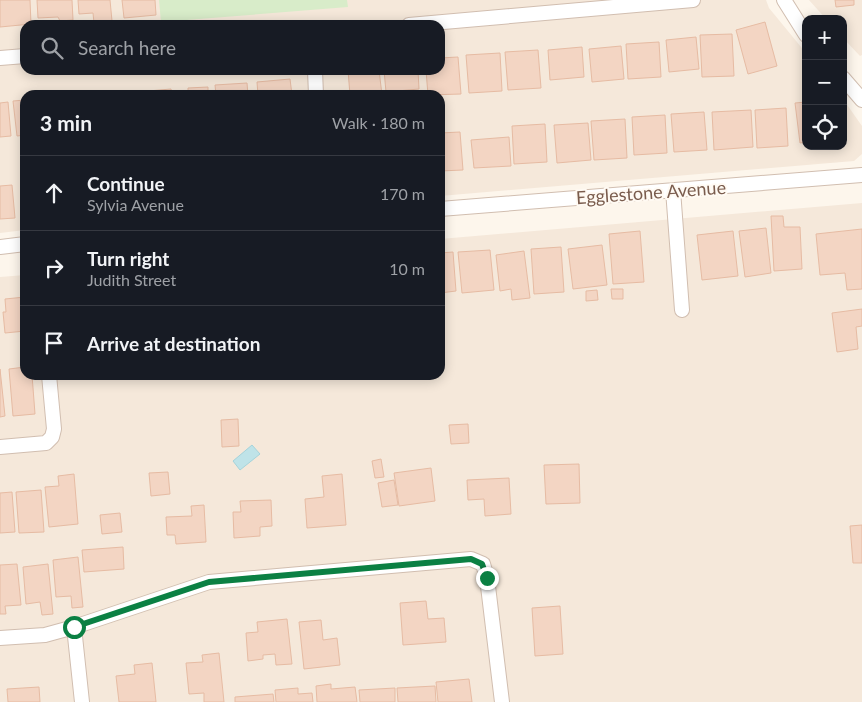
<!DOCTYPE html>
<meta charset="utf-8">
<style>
:root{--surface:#171b24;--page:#20242c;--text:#f1f3f6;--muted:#9ea1a6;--line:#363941}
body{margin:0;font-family:Lato,sans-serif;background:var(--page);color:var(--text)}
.controls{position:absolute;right:15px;top:15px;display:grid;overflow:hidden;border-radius:10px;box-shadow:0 2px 12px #0003}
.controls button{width:45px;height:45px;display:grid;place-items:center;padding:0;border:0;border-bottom:1px solid var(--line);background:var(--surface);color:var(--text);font:25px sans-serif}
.stop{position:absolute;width:15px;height:15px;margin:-11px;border:4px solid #0b8043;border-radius:50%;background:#fff}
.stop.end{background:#0b8043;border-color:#fff;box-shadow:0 1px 5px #0008}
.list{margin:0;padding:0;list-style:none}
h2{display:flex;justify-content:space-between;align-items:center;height:65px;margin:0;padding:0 20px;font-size:21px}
h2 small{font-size:16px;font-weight:400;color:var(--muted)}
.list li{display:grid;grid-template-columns:32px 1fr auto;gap:15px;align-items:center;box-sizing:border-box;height:75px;padding:0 20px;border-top:1px solid var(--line)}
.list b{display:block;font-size:19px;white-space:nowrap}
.list p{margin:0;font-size:16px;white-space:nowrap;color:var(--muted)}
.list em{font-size:16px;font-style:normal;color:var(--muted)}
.icon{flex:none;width:28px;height:28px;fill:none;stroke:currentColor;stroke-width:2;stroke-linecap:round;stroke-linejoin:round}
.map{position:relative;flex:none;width:862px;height:702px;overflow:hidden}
.search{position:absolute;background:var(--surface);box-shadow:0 2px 12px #0003;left:20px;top:20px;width:425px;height:55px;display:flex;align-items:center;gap:12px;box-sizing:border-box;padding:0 18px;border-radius:15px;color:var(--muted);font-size:19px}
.panel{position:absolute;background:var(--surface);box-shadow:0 2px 12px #0003;left:20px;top:90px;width:425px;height:290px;border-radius:15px}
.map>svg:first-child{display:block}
.residential{fill:#f5e8da;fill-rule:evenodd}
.green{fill:#d8ecc9}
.water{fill:#bfe3e8;stroke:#a5d3da}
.building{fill:#f3d5c3;stroke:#e6bba3}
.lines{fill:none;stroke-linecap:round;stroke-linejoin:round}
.street-casing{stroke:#d1beb0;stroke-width:16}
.street{stroke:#fff;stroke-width:14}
.route{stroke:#0b8043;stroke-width:6}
.labels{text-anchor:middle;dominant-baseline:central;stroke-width:4;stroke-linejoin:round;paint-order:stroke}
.street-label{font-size:18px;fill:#7a5c4d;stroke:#fffaf3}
</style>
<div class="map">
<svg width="862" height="702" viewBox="0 0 862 702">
<rect width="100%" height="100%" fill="#fdf6ec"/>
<!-- residential -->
<path class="residential" d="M0 0H766L769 8 806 53V146H843V99L862 126V154L854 161 440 196V95H25V230L0 233ZM25 25H440V70H25Z
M809 0H862V55L860 56 843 38V19H826Z
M862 203V702H0V277L25 275V375H440V239Z"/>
<!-- green -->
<path class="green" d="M159 0H347L348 7 161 22Z"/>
<!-- water -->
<path class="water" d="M252 445 260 454 240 470 233 461Z"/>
<!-- building -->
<path class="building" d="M0 0H30L31 24 0 27Z
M37 0H72L73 20 60 21 58 17 38 18Z
M78 0H110L112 21 94 23 93 13 79 14Z
M122 0H155L156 15 124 18Z
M835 0H854V5L836 7Z
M765 22 777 66 748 74 736 30Z
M732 34 734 76 702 77 700 35Z
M696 37 699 69 669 72 666 40Z
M659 42 661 77 628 79 626 44Z
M621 46 624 79 592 82 589 49Z
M582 47 584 77 550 80 548 50Z
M538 50 541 88 508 90 505 52Z
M500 53 502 91 469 93 466 55Z
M458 57 461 94 428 95 426 70H440V58Z
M348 70H379L382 95H350Z
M384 70H418L419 89 386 92Z
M290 79 292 95H258L257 82Z
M247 83 248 95H216L215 85Z
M208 87V95H174V92L188 91V88Z
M171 89 172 95H137V92Z
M25 100V135L17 136 13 101Z
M8 102 11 136 0 137V103Z
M806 102V142L800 143 795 103Z
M786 108 788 146 757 148 755 110Z
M751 110 753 147 714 150 712 112Z
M704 112 707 150 674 152 671 114Z
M665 115 667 153 634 155 632 117Z
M625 119 627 158 594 160 591 121Z
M588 123 591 160 557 163 554 125Z
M545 124 547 162 514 164 512 126Z
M460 132 463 170 440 171V133Z
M509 137 511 166 474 168 471 140Z
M12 185 15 218 0 219V186Z
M771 216H783L784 227H800L802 269 774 271Z
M766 228 771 273 745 277 739 231Z
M862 229V289L847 290 845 273 820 275 816 234Z
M640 231 644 282 613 284 609 234Z
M733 231 738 276 702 280 697 235Z
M602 245 607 285 573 289 568 249Z
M561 247 564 292 534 294 531 249Z
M490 250 494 290 462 293 458 252Z
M524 251 530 298 512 300 511 289 500 291 496 255Z
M453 252 456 291 440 293V253Z
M611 289H623V299H612Z
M597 290 598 300 586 301V291Z
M25 297V331L5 333 3 312H6L5 299Z
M862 309V326L856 327 858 349 837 352 832 313Z
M25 367V375H32L35 414 13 416 9 369Z
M0 369 5 416 0 417Z
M238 419 239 446 222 447 221 420Z
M468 424 469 443 451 444 449 425Z
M381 459 384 477 375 478 372 461Z
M579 464 580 503 546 504 544 465Z
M431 468 435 501 399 506 394 473Z
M168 472 170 494 151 496 149 473Z
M74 474 78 524 49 527 45 487 59 486 58 476Z
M342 474 346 525 307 528 305 499 324 497 322 476Z
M509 478 511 514 485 516 484 499 468 500 467 480Z
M394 480 398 505 382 507 378 483Z
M41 490 44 532 19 533 16 492Z
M12 492 15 532 0 533V493Z
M271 500 272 526 260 527V536L234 538 233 512H241L240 501Z
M204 505 206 542 176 544 175 535H167L166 517 192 516 191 506Z
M120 513 122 532 102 534 100 515Z
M862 525V563H853L850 526Z
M123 547 124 569 84 572 82 550Z
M78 557 83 607 72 608 71 596 56 597 53 560Z
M17 564 21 605 5 606 6 614H0V565Z
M48 564 53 614 42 615 40 602 26 604 23 567Z
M426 601 428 619 444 618 446 642 403 645 400 603Z
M560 606 563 654 535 656 532 608Z
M287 619 292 664 276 665 275 654 263 655V659L248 661 246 633 258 632 257 622Z
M321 620 323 640 337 638 340 665 304 669 299 622Z
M219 653 224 702H204V693L189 694 186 663 203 662 202 655Z
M152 663 156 702H119L116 676 135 674 134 665Z
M469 679 472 702H438L436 682Z
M331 684V689L355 687 357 702H317L316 686Z
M435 686 436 702H398L397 688Z
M39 687 40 702H8L7 689Z
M298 688V694L312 693 313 702H276L275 690Z
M395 688V702H360L359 690Z
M273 694 274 702H235V697Z"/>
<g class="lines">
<!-- street casing -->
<g class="street-casing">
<path id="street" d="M784 0 806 35
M409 25 693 0
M0 58 25 56
M315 70 316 95
M843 78 862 100
M673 190 682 310
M440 209 862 175
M0 247 25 244
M0 447 46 443 52 437 54 429 49 375
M74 627 82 702
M0 638 45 635 74 627 209 582 471 559 483 564 487 578 502 702"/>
</g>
<!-- street -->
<use href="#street" class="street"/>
</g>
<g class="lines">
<!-- route -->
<path class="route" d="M74 627 209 582 471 559 482 564 487 578"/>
</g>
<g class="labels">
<!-- street labels -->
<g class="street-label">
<text transform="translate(651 192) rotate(-4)">Egglestone Avenue</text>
</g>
</g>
</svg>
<div class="controls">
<button>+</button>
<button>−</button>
<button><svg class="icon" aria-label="locate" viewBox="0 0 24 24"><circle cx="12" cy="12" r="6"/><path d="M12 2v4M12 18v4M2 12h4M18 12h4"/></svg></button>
</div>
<div class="stop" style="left:74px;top:627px"></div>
<div class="stop end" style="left:487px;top:578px"></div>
<div class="search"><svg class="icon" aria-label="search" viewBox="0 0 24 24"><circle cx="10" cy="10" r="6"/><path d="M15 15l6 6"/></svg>Search here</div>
<section class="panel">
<h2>3 min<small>Walk · 180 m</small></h2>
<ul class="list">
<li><svg class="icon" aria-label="ahead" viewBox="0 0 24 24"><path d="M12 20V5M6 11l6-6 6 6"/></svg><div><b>Continue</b><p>Sylvia Avenue</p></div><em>170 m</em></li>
<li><svg class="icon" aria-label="right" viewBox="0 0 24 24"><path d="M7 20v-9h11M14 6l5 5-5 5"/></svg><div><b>Turn right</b><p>Judith Street</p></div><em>10 m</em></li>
<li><svg class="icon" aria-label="arrive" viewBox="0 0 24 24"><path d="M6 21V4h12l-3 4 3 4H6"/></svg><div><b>Arrive at destination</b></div></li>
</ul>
</section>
</div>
